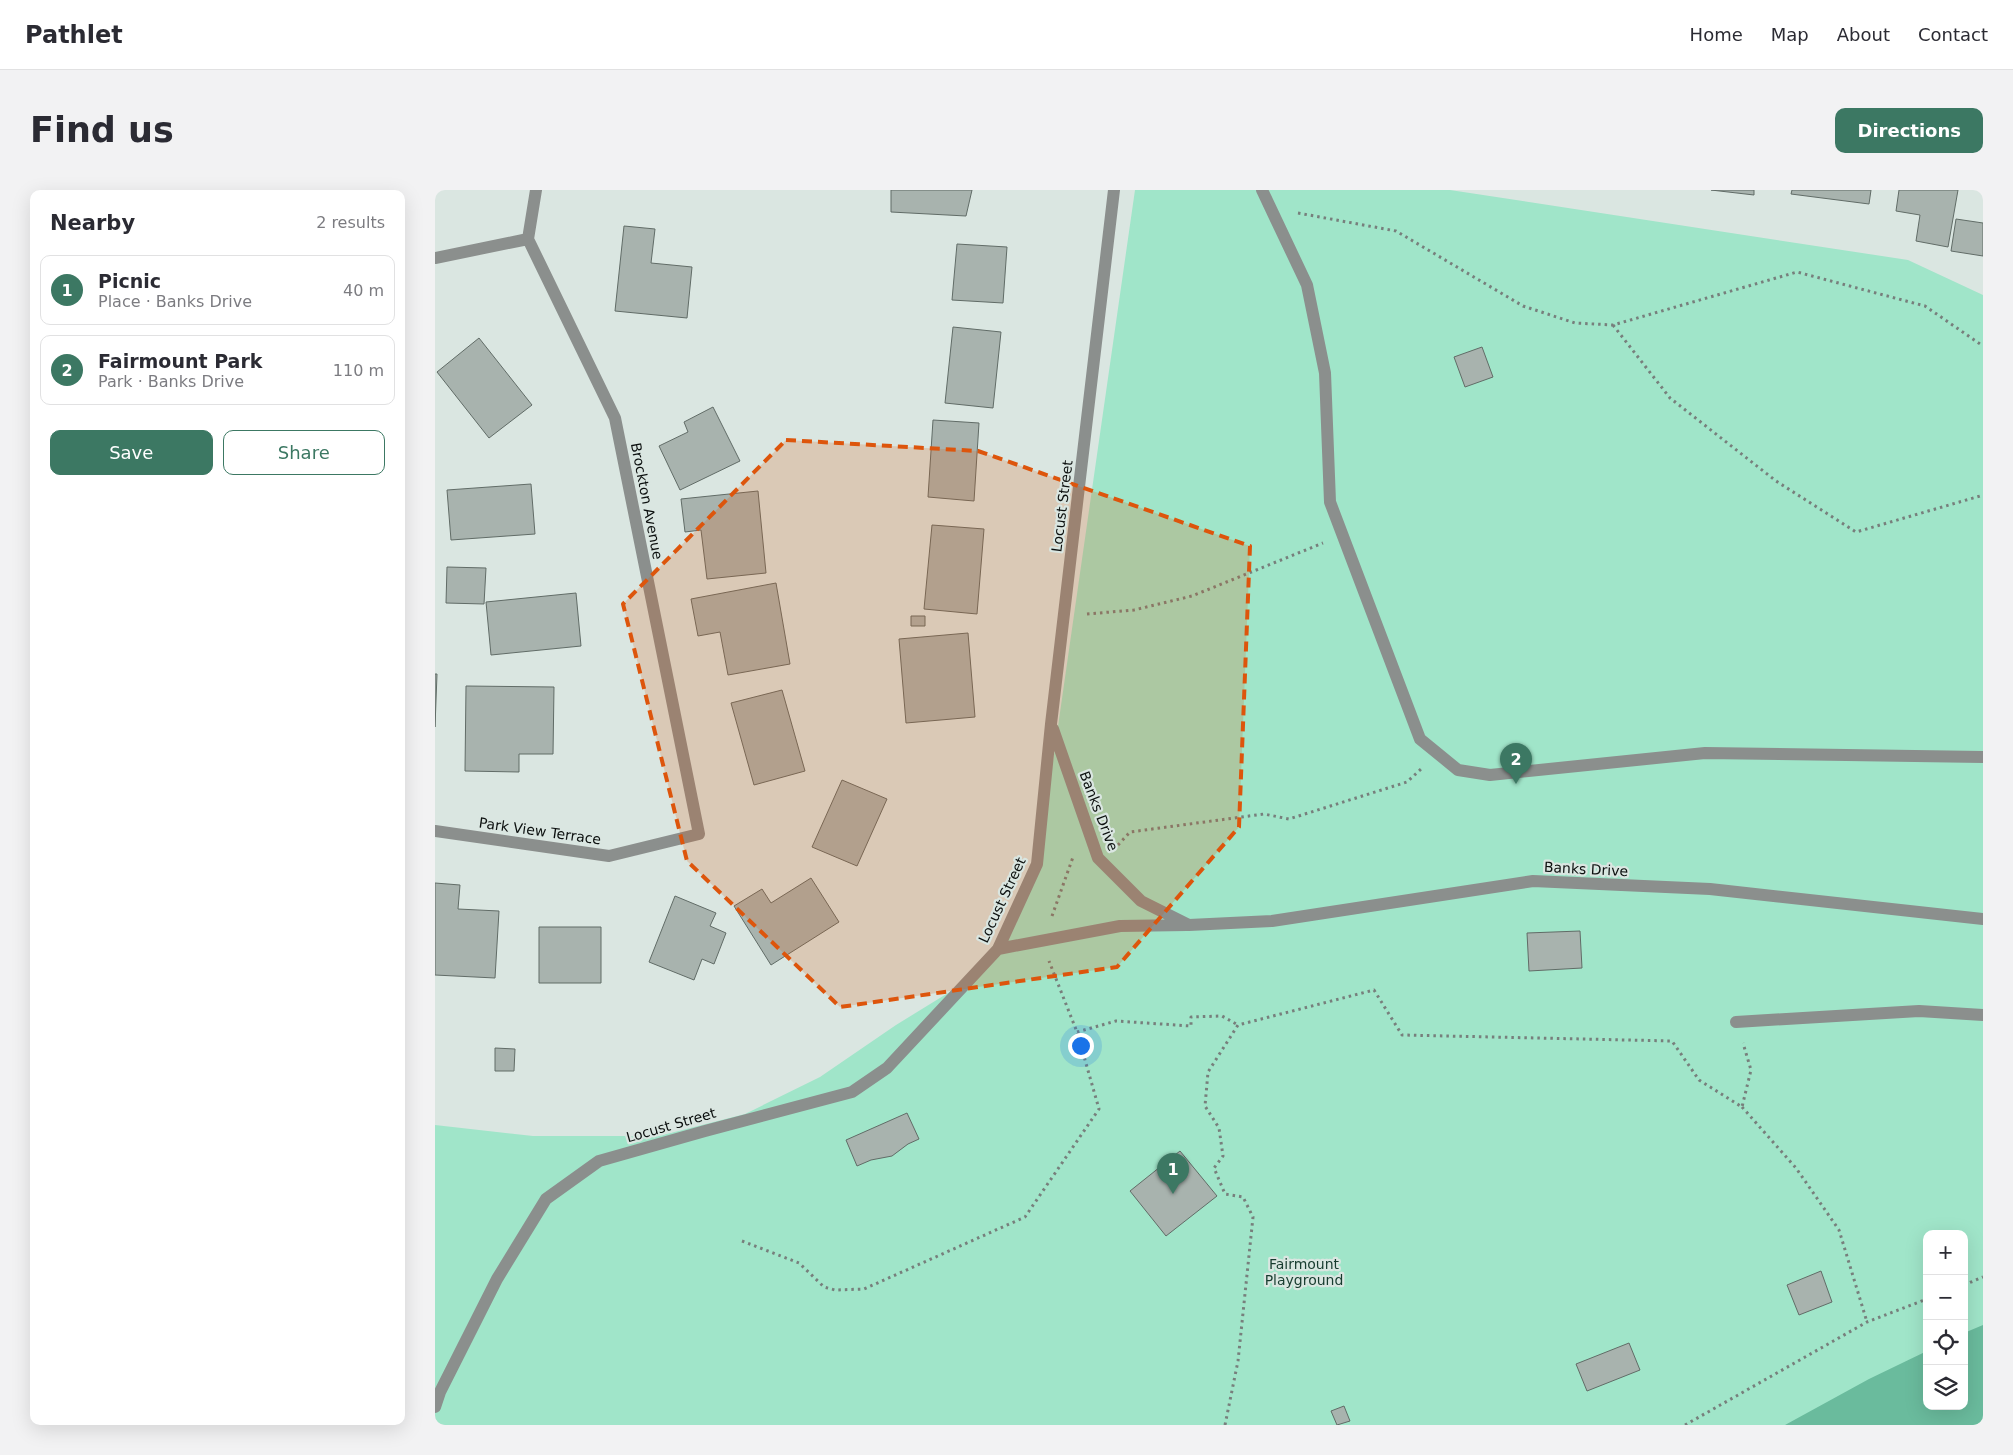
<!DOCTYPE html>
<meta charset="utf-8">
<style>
:root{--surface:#fff;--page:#f2f2f3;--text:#2b2b33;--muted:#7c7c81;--line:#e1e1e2;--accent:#3c7863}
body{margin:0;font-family:"DejaVu Sans",sans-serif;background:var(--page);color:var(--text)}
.controls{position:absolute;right:15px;bottom:15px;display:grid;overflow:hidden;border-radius:10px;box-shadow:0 5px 20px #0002}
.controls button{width:45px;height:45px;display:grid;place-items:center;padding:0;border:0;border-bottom:1px solid var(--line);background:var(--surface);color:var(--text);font:25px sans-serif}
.you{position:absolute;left:645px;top:855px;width:18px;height:18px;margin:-12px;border:4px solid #fff;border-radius:50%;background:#1a73e8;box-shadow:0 0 0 8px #1a73e833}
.badge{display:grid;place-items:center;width:32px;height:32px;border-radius:50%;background:var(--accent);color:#fff;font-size:16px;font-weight:700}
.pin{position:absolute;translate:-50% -41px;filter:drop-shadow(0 1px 2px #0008)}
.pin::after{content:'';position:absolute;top:26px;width:18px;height:15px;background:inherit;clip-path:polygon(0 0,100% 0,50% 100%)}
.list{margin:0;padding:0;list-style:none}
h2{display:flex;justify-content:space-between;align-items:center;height:65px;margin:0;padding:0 20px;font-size:21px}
h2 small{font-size:16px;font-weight:400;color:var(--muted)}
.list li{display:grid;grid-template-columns:32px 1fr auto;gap:15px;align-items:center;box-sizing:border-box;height:70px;margin:0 10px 10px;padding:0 10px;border:1px solid var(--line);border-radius:10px}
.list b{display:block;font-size:19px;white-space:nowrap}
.list p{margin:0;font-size:16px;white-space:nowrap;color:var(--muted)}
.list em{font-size:16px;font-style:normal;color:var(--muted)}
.actions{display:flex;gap:10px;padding:15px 20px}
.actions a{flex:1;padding:11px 0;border:1px solid var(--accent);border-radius:10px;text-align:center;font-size:18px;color:var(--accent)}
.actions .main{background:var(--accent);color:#fff}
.icon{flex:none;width:28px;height:28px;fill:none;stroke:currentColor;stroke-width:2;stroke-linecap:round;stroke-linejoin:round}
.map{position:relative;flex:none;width:1548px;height:1235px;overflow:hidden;border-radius:10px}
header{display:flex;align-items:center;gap:30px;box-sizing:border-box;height:70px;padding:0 25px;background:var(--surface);border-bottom:1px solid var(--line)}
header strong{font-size:24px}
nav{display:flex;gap:28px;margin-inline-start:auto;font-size:18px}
.intro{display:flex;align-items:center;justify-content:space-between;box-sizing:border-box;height:120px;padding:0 30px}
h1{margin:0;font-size:35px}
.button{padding:12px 22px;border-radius:10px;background:var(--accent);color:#fff;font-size:18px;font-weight:700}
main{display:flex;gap:30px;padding:0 30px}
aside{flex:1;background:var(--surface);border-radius:10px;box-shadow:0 5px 20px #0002}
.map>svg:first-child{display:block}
.green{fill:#a0e5c9;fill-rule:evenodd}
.water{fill:#6abb9d}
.building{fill:#a8b3ae;stroke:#616c67}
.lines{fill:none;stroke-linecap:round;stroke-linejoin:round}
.path{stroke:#777f7c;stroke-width:3;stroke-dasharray:2.5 4;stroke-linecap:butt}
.minor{stroke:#8b8f8d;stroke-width:12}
.marked{fill:#dd550c;fill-opacity:0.2;stroke:#dd550c;stroke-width:4;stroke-dasharray:10 6;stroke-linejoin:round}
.labels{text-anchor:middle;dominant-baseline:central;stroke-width:4.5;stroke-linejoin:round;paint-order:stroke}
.street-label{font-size:14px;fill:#0c100f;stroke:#dae6e1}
.park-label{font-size:14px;fill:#173c2f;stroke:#dae6e1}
</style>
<header>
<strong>Pathlet</strong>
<nav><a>Home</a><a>Map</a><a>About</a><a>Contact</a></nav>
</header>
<div class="intro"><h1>Find us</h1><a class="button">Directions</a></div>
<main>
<aside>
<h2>Nearby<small>2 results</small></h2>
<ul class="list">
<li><span class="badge">1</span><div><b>Picnic</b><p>Place · Banks Drive</p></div><em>40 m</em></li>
<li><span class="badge">2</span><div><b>Fairmount Park</b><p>Park · Banks Drive</p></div><em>110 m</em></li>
</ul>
<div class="actions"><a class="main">Save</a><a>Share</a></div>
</aside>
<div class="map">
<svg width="1548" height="1235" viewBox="0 0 1548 1235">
<rect width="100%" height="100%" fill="#dae6e1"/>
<!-- green -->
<path class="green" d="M700 0H1015L1473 70 1548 105V1235H0V935L98 946H224L310 924 385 887 461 835 539 787 583 715 609 634ZM1492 1044H1529V1216H1492Z"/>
<!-- water -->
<path class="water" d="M1548 1135V1235H1350L1434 1189 1492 1161V1216H1529V1143Z"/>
<!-- building -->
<path class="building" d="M456 0H537L531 26 456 22Z
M1276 0H1319V5Z
M1357 0H1436L1434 14 1356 4Z
M1464 0H1523L1513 57 1481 51 1485 25 1461 21Z
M1521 29 1548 33V66L1516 61Z
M189 36 220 39 216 73 257 77 252 128 180 121Z
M522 54 572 57 568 113 517 110Z
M518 137 566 142 558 218 510 213Z
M44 148 97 215 54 248 2 182Z
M1047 157 1058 187 1030 197 1019 167Z
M278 217 305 271 245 300 224 256 253 242 249 232Z
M498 230 544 233 539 311 493 307Z
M96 294 100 344 16 350 12 300Z
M323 301 331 383 272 389 266 340 250 342 246 309Z
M497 335 549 339 542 424 489 419Z
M12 377 51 378 49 414 11 413Z
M341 393 355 474 293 485 285 442 263 446 256 409Z
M141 403 146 456 56 465 51 412Z
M476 426H490V436H476Z
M533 443 540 527 471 533 464 449Z
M0 484H2L0 537Z
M31 496 119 497 118 564H84V582L30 581Z
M347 500 370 581 319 595 296 513Z
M407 590 452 609 422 676 377 657Z
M376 688 404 732 336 775 299 716 327 699 336 713Z
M0 693 25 695 23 719 64 721 60 788 0 785Z
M240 706 281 723 275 736 291 743 279 774 267 769 259 790 214 772Z
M104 737H166V793H104Z
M1145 741 1147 778 1094 781 1092 743Z
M60 858 80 859 79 881H60Z
M472 923 484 949 473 954 457 966 436 970 422 976 411 950Z
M745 961 782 1006 731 1046 695 1001Z
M1386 1081 1397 1112 1364 1125 1352 1095Z
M1194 1153 1205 1180 1152 1201 1141 1174Z
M909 1216 915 1231 902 1235 896 1221Z"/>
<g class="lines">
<!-- path -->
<path class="path" d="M863 23 961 41 1088 116 1140 133 1178 135 1362 82 1490 116 1548 156
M1178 135 1235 208 1341 291 1421 342 1545 306 1548 307
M652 424 699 420 757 406 888 353
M683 655 695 642 829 624 854 629 972 592 986 579
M617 726 638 667
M642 842 681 831 756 836V827L787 826 803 835
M1307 917 1361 978 1404 1040 1432 1132
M307 1051 364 1073 389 1097 400 1100 429 1099 590 1027 664 919 642 842 614 771
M1529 1095 1548 1087
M790 1235 803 1171 818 1027 808 1007 790 1004 779 978 788 966 784 938 770 916 773 882 803 835 939 800 967 845 1237 851 1264 890 1307 917 1316 880 1308 853
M1250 1235 1432 1132 1492 1109"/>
<!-- minor -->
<path class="minor" d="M827 0 872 95 890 183 895 312 985 549 1023 580 1055 585 1270 563 1548 567
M0 68 93 49
M618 539 663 668 706 711 754 735 837 731 1098 691 1275 699 1548 729
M0 641 174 666 264 644 180 228 93 49 101 0
M563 759 685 736 752 735
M1301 832 1484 821 1548 825
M0 1217 5 1202 62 1089 111 1009 164 971 270 941 417 902 452 878 563 759 602 674 616 534 679 0"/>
</g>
<!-- marked area -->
<path class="marked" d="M351 250 543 261 815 356 804 637 682 777 405 817 252 671 188 414Z"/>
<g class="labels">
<!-- street labels -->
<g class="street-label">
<text transform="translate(212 311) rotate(79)">Brockton Avenue</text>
<text transform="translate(627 316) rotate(-83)">Locust Street</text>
<text transform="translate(664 621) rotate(69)">Banks Drive</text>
<text transform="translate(105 641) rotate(8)">Park View Terrace</text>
<text transform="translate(1151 679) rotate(3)">Banks Drive</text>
<text transform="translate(567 710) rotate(-65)">Locust Street</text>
<text transform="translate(236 935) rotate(-16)">Locust Street</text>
</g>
<!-- park labels -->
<g class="park-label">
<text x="869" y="1074">Fairmount<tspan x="869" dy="16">Playground</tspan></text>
</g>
</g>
</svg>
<div class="controls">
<button>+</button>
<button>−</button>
<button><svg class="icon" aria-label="locate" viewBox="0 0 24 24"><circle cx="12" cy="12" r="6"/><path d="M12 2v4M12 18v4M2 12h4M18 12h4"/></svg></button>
<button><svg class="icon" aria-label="layers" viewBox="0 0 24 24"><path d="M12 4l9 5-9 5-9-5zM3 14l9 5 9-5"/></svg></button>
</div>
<div class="you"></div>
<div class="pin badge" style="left:738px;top:1004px">1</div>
<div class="pin badge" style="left:1081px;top:594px">2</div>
</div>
</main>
